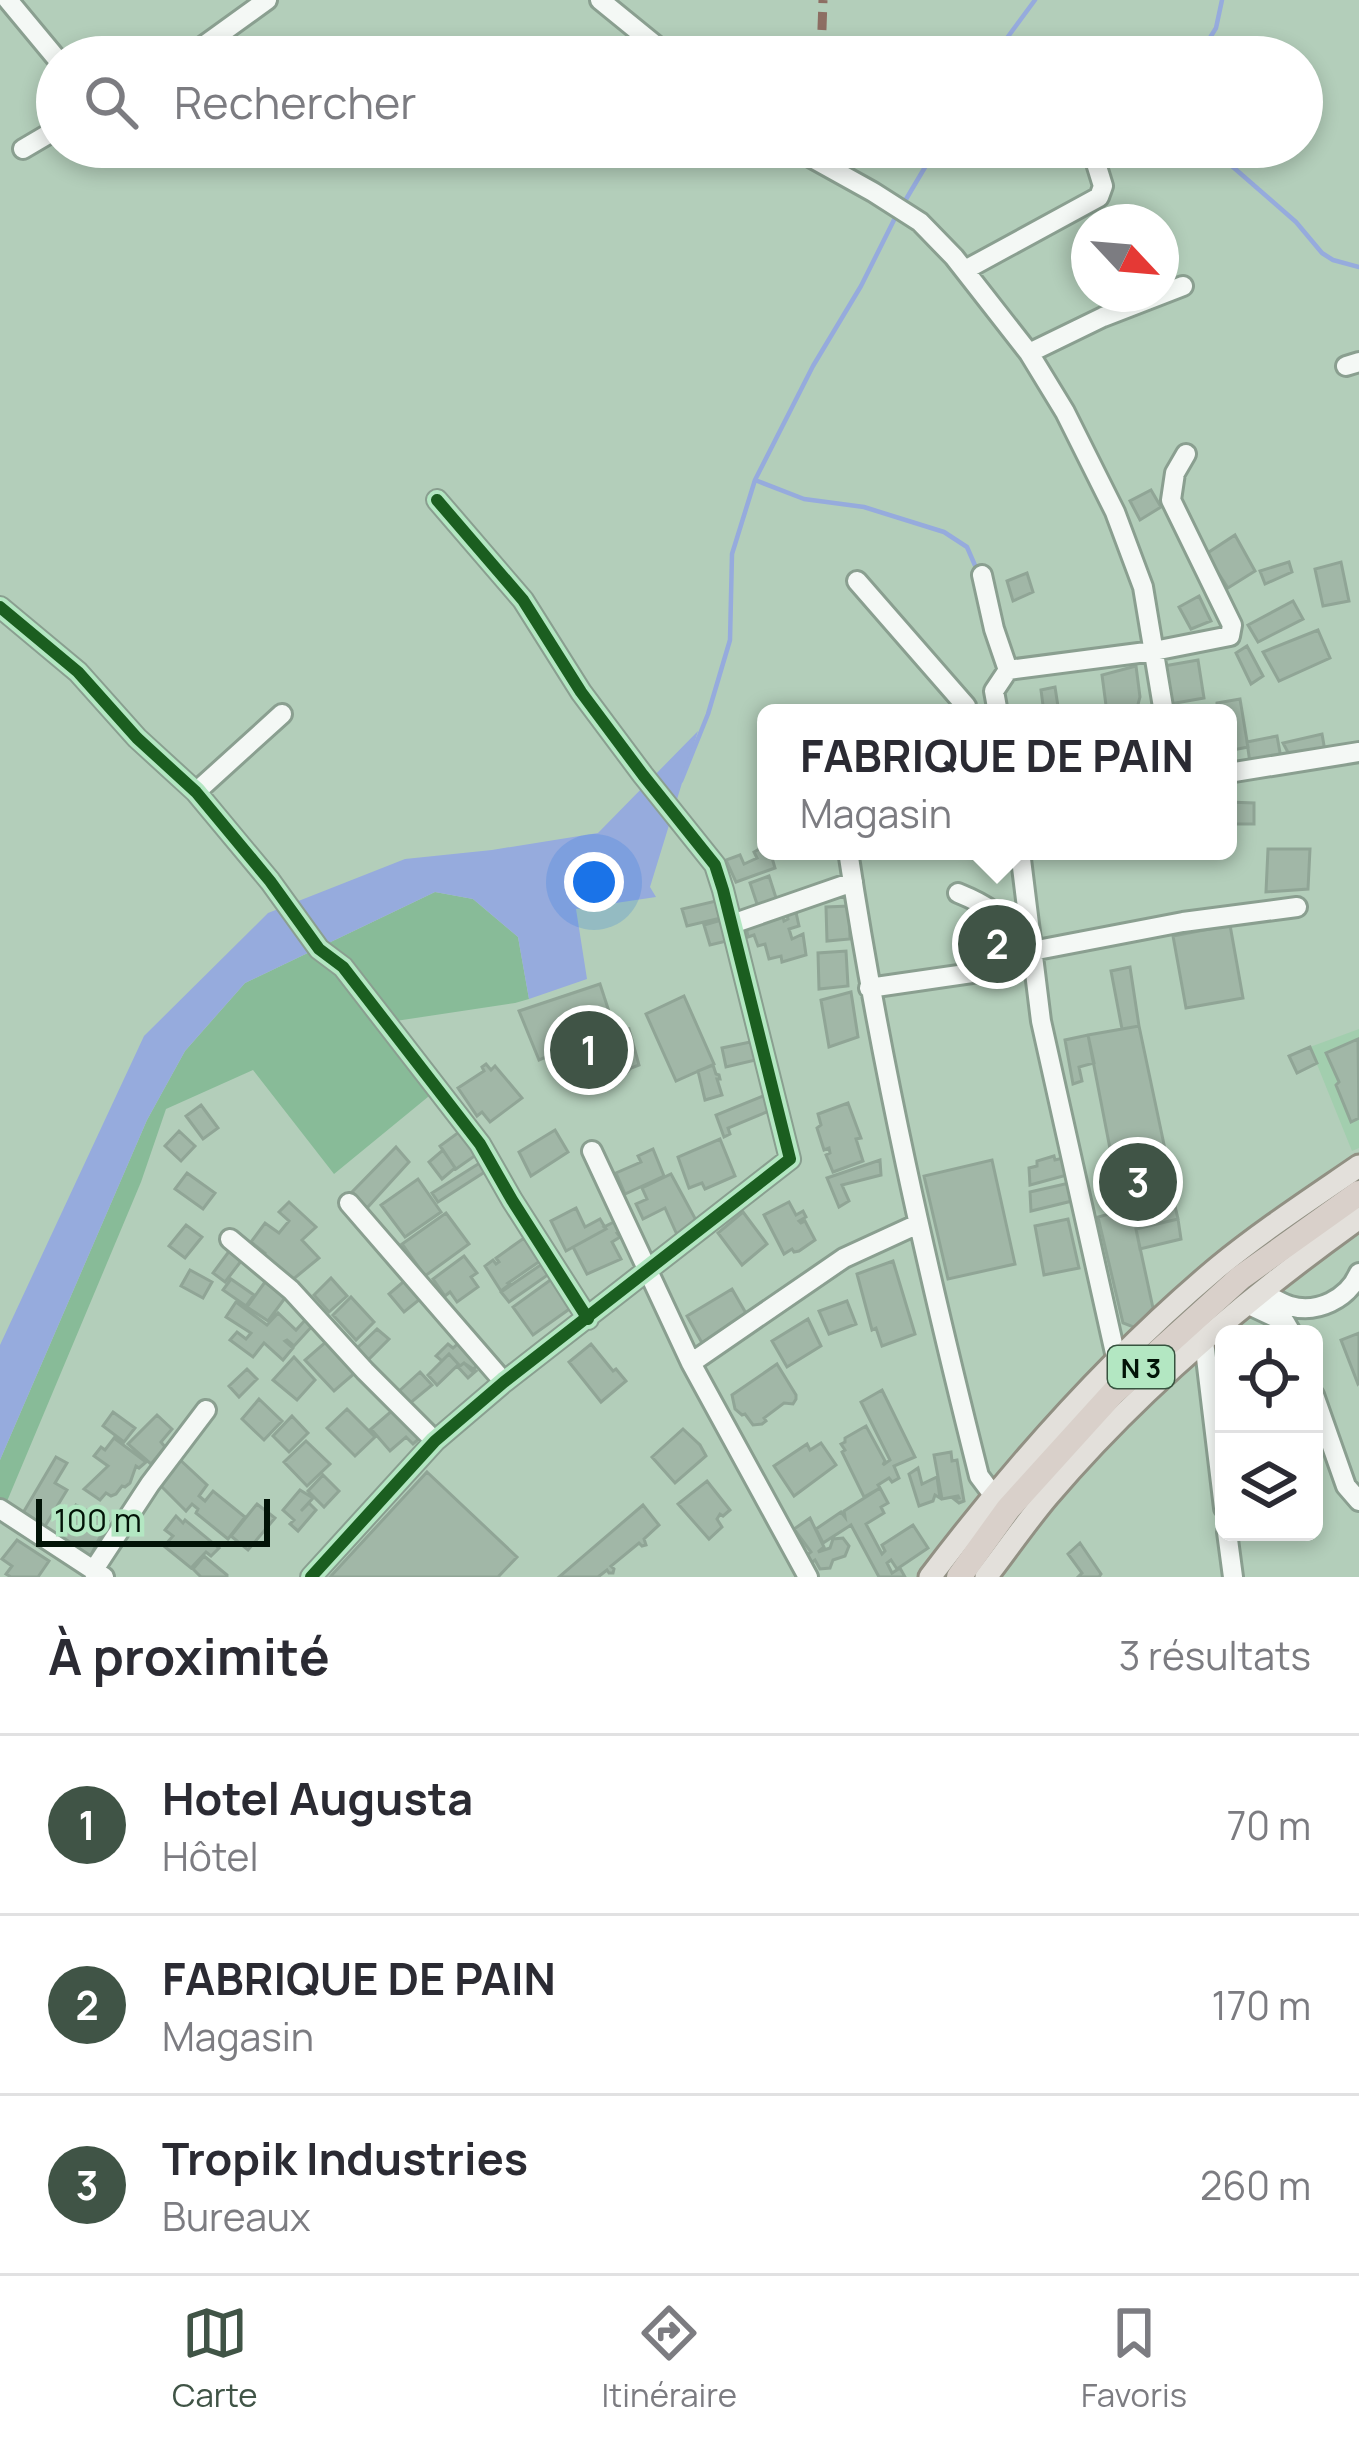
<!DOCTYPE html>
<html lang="fr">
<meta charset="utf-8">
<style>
:root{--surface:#fff;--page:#f7f7f7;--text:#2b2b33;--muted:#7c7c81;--line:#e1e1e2;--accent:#405446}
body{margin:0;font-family:Manrope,sans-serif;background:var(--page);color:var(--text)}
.controls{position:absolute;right:36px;bottom:36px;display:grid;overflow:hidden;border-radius:18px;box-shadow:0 6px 18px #0003}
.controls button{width:108px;height:108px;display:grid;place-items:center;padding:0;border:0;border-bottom:3px solid var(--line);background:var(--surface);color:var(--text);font:60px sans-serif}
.compass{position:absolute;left:1071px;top:204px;width:108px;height:108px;border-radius:50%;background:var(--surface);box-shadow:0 6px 18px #0003;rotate:116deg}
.scale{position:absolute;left:36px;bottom:30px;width:234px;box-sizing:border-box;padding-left:12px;border:6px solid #021307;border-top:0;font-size:33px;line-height:42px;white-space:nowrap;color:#021307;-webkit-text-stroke:9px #b3e7c2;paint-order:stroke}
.you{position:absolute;left:594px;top:882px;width:42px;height:42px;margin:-30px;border:9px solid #fff;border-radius:50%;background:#1a73e8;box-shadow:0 0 0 18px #1a73e833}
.badge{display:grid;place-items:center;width:78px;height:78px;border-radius:50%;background:var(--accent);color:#fff;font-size:39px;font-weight:700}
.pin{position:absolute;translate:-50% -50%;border:6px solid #fff;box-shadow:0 3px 12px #0006}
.popup{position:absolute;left:757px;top:704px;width:480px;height:156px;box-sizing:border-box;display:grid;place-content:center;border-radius:18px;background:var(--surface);filter:drop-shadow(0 3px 9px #0005);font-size:39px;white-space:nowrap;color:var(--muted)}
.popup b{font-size:45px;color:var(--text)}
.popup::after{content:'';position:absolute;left:50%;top:100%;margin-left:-24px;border:24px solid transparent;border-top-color:var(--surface)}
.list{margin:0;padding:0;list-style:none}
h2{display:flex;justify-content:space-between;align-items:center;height:156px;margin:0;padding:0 48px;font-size:51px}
h2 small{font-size:39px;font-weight:400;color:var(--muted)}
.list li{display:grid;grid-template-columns:78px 1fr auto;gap:36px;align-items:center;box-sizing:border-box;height:180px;padding:0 48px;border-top:3px solid var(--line)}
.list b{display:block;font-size:45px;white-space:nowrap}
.list p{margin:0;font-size:39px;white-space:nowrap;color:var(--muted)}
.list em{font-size:39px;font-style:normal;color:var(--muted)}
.icon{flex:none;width:66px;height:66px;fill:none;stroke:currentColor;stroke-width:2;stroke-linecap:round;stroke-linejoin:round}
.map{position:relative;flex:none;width:1359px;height:1577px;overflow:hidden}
.search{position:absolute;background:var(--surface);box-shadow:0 6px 18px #0003;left:36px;right:36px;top:36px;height:132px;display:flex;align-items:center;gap:30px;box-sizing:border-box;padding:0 42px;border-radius:66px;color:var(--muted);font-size:45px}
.sheet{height:696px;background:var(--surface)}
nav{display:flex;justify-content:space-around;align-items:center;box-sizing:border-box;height:168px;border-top:3px solid var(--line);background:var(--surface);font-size:33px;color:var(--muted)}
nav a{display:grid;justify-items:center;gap:6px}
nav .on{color:var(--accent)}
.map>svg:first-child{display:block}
.built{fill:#a2ceae}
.green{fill:#88bb98}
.water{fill:#96abdd}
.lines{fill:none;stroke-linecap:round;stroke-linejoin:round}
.stream{stroke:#96abdd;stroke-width:4.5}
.building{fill:#a1b7a7;stroke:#90a596;stroke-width:3}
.minor-casing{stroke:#8a9f90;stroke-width:24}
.major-casing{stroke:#919083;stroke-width:27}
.highway-casing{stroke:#919083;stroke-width:30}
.minor{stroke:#f4f8f5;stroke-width:18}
.major{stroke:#e3e0db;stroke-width:21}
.highway{stroke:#d9d0ca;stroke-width:24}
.quiet{stroke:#8d6e63;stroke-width:9;stroke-dasharray:18 9;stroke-linecap:butt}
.cycleway-casing{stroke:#b3e7c2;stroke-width:20}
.cycleway{stroke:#1b5e20;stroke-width:12}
.labels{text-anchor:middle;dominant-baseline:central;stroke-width:10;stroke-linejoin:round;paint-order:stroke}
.shield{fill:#b3e7c2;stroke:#37533f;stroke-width:3}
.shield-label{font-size:27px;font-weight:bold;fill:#021307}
</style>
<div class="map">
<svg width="1359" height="1577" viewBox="0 0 1359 1577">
<rect width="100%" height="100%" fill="#b3ceba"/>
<!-- built -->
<path class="built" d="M1359 1029V1148L1352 1151 1310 1047Z"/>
<!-- green -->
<path class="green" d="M435 892 473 899 518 937 529 999 515 1003 389 1022 434 1092 334 1174 253 1070 166 1109 141 1182 0 1518V1460L147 1120 185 1051 245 983Z"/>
<!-- water -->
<path class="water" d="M698 731 650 887 656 897 576 909 587 979 529 999 518 937 473 899 435 892 245 983 185 1051 147 1120 0 1460V1345L144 1036 268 913 405 859 492 850 598 833Z"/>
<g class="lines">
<!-- stream -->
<path class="stream" d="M993 57 1035 0
M1198 57 1216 28 1222 0
M1210 147 1296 222 1322 253 1333 260 1359 267
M902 206 937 147
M755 480 804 499 864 507 944 532 967 547 977 570
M681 781 708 714 730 640 732 554 755 480 813 366 861 286 896 216"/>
</g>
<!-- building -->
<path class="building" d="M1151 490 1161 507 1140 520 1130 501Z
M1235 535 1255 571 1228 588 1206 554Z
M1289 562 1292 572 1265 584 1260 571Z
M1341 562 1349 601 1323 606 1315 569Z
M1027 573 1033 592 1013 601 1007 581Z
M1199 596 1211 621 1191 629 1179 607Z
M1293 601 1303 619 1258 642 1248 625Z
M1318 630 1330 658 1279 681 1263 652Z
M1247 646 1263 676 1251 684 1236 653Z
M1198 660 1204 698 1170 704 1164 666Z
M1136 666 1140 697 1136 712 1107 713 1102 675Z
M1055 687 1059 713H1044L1041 690Z
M1240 699 1248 747 1228 751V713H1208V711L1217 708V703Z
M1322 734 1325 751 1291 758 1283 743Z
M1277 736 1281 758 1250 763 1247 742Z
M1228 802 1254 803V824H1228Z
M766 845V851H770L775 868 736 882 726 860 740 855 744 864 757 858 754 852Z
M1268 849H1310L1308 889 1266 892Z
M769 876 778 904 759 910 750 883Z
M716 901 721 918 687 926 682 909Z
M849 906 850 939 827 941 826 907Z
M795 908 799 926 789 929 792 939 803 934 806 955 782 962 781 956 769 959 765 944 758 946 754 935 748 937 746 926 782 913 784 921 788 919 786 912Z
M1009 916 1019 964 985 972 974 924Z
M725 919 731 940 710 945 704 925Z
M1230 925 1243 998 1186 1008 1173 936Z
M846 951 848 986 819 989 818 953Z
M1130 967 1139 1026 1122 1029 1111 971Z
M600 984 616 1033 586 1043 578 1019 557 1026 565 1049 539 1060 519 1011Z
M851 992 858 1037 829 1047 821 1000Z
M684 996 714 1064 676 1081 646 1014Z
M1139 1026 1166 1154 1113 1164 1088 1035Z
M629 1029 639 1065 631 1068 622 1078 615 1080 604 1074 598 1066 574 1075 565 1049Z
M1088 1035 1094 1063 1079 1067 1082 1081 1073 1084 1065 1040Z
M1358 1039 1359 1118 1351 1122 1336 1085 1339 1082 1326 1053Z
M755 1041 760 1059 726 1067 722 1048Z
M1310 1047 1317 1063 1297 1073 1289 1056Z
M486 1064 491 1070 495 1066 522 1098 490 1122 482 1112 477 1116 458 1088 484 1071 482 1067Z
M713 1065 716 1074 719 1075 720 1079H717L722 1095 705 1100 698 1071Z
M768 1094 774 1109 728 1128 730 1134 724 1137 716 1115Z
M848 1103 861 1138 856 1139 863 1161 833 1172 826 1155 830 1153 829 1148 824 1150 817 1128 821 1125 818 1114Z
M201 1105 218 1128 203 1139 186 1116Z
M555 1130 568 1152 531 1176 519 1152Z
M179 1131 195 1146 181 1161 165 1146Z
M459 1132 476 1155 456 1169 440 1146Z
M720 1139 735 1176 705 1189 702 1183 689 1188 678 1157Z
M396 1147 409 1162 367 1208 352 1192Z
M653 1149 664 1176 625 1194 616 1173 641 1162 638 1156Z
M443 1150 455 1168 442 1179 429 1162Z
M1166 1154 1174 1186 1108 1202 1102 1177 1154 1165 1152 1157Z
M1054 1156 1055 1160 1063 1158 1067 1175 1030 1185 1029 1168 1037 1166V1161Z
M486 1159 491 1168 438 1202 432 1193Z
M880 1160 881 1175 842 1185 849 1201 839 1207 827 1178Z
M992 1160 1015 1264 948 1279 924 1176Z
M187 1173 215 1193 203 1209 175 1189Z
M671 1174 697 1222 678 1237 665 1208 643 1219 636 1204 647 1199 642 1188Z
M418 1179 441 1212 405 1237 381 1205Z
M1069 1183 1072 1201 1031 1211 1030 1192Z
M289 1202 316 1227 302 1240 319 1258 291 1281 262 1258 265 1253 251 1242 265 1223 279 1233 289 1221 279 1212Z
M789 1202 796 1215 803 1211 806 1217 799 1221 801 1223 805 1221 815 1240 799 1251 794 1252 792 1249 784 1254 764 1215Z
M1175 1206 1178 1219 1136 1229 1153 1308 1136 1328 1123 1323 1098 1217 1120 1211 1122 1219Z
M576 1208 585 1227 600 1219 606 1229 566 1251 551 1221Z
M743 1212 767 1244 742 1265 718 1233Z
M446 1213 469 1244 425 1276 402 1244Z
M1068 1219 1079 1268 1044 1275 1035 1226Z
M1178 1219 1181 1239 1140 1249 1136 1229Z
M616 1221 621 1231 617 1233 620 1237 612 1242 621 1259 587 1274 573 1247 606 1229 604 1227Z
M186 1225 202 1237 185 1258 169 1246Z
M524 1238 540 1261 508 1283 510 1284 501 1291 485 1266 493 1260 496 1264 499 1262 496 1258Z
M233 1246 245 1256 225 1282 213 1273Z
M464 1256 477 1273 471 1277 478 1287 457 1302 450 1292 445 1296 433 1279Z
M893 1261 915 1334 882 1346 876 1328 872 1330 857 1274Z
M545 1262 552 1272 509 1302 501 1292Z
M190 1270 212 1282 203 1298 181 1286Z
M556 1276 575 1305 533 1335 513 1307Z
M409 1277 425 1295 404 1312 389 1294Z
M331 1278 347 1296 329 1312 314 1295Z
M231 1279 254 1295 246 1306 223 1290Z
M265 1282 285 1298 268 1321 247 1307Z
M732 1289 747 1315 702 1343 687 1316Z
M351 1297 374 1322 356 1340 333 1315Z
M847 1301 856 1324 829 1334 819 1311Z
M236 1302 267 1325 278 1313 296 1330 308 1317 315 1323 294 1346 287 1340 285 1341 293 1348 283 1360 264 1343 253 1357 230 1340 237 1332 246 1339 251 1333 226 1317Z
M808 1319 821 1346 787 1367 772 1341Z
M377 1329 389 1339 367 1361 356 1349Z
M1359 1333V1383L1358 1384 1341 1340Z
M463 1339 482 1360 472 1371 464 1363 460 1366 449 1354 442 1361 436 1356 448 1344 453 1348Z
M328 1340 356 1372 334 1391 305 1360Z
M591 1344 613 1371 616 1369 626 1381 601 1402 569 1362Z
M449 1354 460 1366 464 1363 476 1371 468 1378 457 1366 437 1385 428 1375Z
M294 1357 315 1380 297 1400 273 1380Z
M777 1364 796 1395V1399L793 1404 784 1403 764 1418 766 1421 762 1424 753 1425 745 1414 742 1415 735 1409 732 1395Z
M247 1369 257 1379 239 1397 229 1386Z
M420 1372 432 1385 409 1404 398 1392Z
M882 1390 915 1457 894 1466 899 1478 892 1482 889 1478 878 1485 880 1488 864 1497 842 1452 845 1450 841 1444 845 1442V1438L866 1426 885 1461 883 1465 890 1460 861 1402Z
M259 1399 282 1421 264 1440 242 1419Z
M395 1408 421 1437 413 1444 406 1437 390 1451 371 1429Z
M347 1409 375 1437 355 1456 327 1428Z
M113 1412 135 1428 124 1442 103 1426Z
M157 1415 172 1429 161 1442 165 1447 151 1464 128 1444Z
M292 1416 308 1433 289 1452 273 1436Z
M683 1429 700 1445 706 1456 675 1483 652 1457Z
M114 1438 146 1462 139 1468 136 1466 130 1483 125 1487 122 1486 116 1494 111 1496 106 1493 100 1500 84 1489 108 1466 94 1456 101 1447 105 1450Z
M306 1441 330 1464 307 1486 284 1462Z
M821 1443 836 1465 794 1496 774 1466 807 1444 810 1450Z
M951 1452 952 1461 957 1460 964 1501 959 1503 954 1499 959 1498 958 1496 942 1499 934 1455Z
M176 1456 207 1485 199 1496 205 1501 213 1491 245 1517 228 1539 196 1513 198 1509 192 1504 186 1511 156 1481Z
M56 1457 67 1463 55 1483 67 1490 42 1531 20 1518Z
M918 1468 922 1484 937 1477 940 1498 935 1495 933 1501 919 1506 909 1474Z
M427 1472 517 1557 498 1577H330Z
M323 1475 339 1491 324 1507 308 1491Z
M707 1481 730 1510 723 1516 720 1514 717 1519 722 1527 709 1539 678 1504Z
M880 1488 888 1503 881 1507 884 1513 866 1524 882 1554 885 1551 882 1545 913 1525 928 1548 897 1569 891 1560 887 1563 892 1573 900 1568 905 1577H879L851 1525 823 1543 816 1529 841 1512 845 1517 844 1511Z
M300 1490 313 1498 301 1511 309 1503 316 1510 298 1531 290 1524 294 1520 283 1510Z
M257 1504 275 1518 248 1550 231 1536Z
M76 1505 108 1521 88 1561 56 1546Z
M643 1505 659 1525 644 1539 646 1545 642 1546 639 1543 611 1566 614 1569 613 1573H609L607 1570 598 1577H559Z
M176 1516 183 1523 185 1520 219 1548 211 1556 206 1552 191 1568 164 1546 173 1536 165 1530Z
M810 1518 824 1547 818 1552 830 1548 833 1539 843 1538 849 1546 845 1556 833 1560 830 1568 820 1569 815 1560 811 1563 807 1555 811 1552 794 1529Z
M17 1540 49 1561 38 1577H11L6 1574 12 1566 2 1559Z
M1080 1543 1101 1574 1099 1577H1078L1082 1573 1068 1554Z
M204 1556 227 1575V1577H201L193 1569Z"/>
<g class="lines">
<!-- minor casing -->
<g class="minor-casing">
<path id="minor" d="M8 0 57 59
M600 0 670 57
M188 57 267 0
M792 147 873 192 920 222 954 257 1029 353 1065 412 1115 512 1143 587 1164 713
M23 149 57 129
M965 270 1099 197 1103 186 1091 147
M1029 353 1103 317 1183 286
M1346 366 1359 362
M982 575 994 629 1008 670 994 691 998 713
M857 581 966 706
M0 607 78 672 137 738 196 792 270 881 319 949 343 967 480 1144 512 1200 588 1319
M1008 670 1154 651 1230 636 1232 625 1171 500 1175 473 1186 454
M1228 773 1359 752
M196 792 282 714
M848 851C880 1062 927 1269 979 1476L994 1496
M1020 851 1041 1021 1117 1362
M958 893C985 904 1003 914 1016 941H1031
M732 924 853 882
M1032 951 1183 922 1297 907
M869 988 1034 964
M592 1151 691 1363 808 1577
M349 1203 504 1382
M230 1239 291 1290 365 1371 435 1441
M1262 1292C1271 1297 1281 1303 1290 1306 1317 1314 1348 1299 1359 1273
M1247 1304 1285 1322 1292 1334
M1204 1341 1224 1508
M691 1363 844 1258 918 1224
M1314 1395 1346 1486 1359 1501
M0 1509 104 1577
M1227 1532 1233 1577
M93 1571 150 1484 206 1410
M311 1577 435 1441 504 1382 790 1159 723 890 715 865 643 775 581 692 523 600 437 500"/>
</g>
<!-- major casing -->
<g class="major-casing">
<path id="major" d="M930 1577C1015 1465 1109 1359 1217 1268 1262 1231 1311 1199 1359 1166
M986 1577C1007 1550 1026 1522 1048 1496 1138 1390 1246 1299 1359 1218"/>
</g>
<!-- highway casing -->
<g class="highway-casing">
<path id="highway" d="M959 1577 1008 1509 1114 1392 1240 1278 1359 1193"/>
</g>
<!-- minor -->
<use href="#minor" class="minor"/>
<!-- major -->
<use href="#major" class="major"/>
<!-- highway -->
<use href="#highway" class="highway"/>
<!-- quiet -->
<path class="quiet" d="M821 57 823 0"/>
<!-- cycleway casing -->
<g class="cycleway-casing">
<path id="cycleway" d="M0 607 78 672 137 738 196 792 270 881 319 949 343 967 480 1144 512 1200 588 1319
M311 1577 435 1441 504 1382 790 1159 723 890 715 865 643 775 581 692 523 600 437 500"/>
</g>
<!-- cycleway -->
<use href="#cycleway" class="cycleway"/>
</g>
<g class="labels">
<!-- shield labels -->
<rect class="shield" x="1108" y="1346" width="66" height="42" rx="9"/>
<g class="shield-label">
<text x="1141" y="1367">N 3</text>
</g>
</g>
</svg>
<div class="controls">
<button><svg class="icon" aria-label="locate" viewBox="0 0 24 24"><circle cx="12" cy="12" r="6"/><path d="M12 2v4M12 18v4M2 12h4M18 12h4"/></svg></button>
<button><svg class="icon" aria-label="layers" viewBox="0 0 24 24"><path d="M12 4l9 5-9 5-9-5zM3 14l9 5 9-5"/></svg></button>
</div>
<svg class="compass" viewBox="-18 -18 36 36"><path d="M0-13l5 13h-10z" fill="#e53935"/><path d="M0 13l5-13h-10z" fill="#7c7c81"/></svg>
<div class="scale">100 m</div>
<div class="you"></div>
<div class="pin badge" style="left:589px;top:1050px">1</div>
<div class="pin badge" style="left:997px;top:944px">2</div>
<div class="popup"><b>FABRIQUE DE PAIN</b>Magasin</div>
<div class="pin badge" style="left:1138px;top:1182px">3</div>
<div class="search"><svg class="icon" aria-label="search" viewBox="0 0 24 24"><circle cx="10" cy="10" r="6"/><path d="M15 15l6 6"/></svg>Rechercher</div>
</div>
<section class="sheet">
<h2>À proximité<small>3 résultats</small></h2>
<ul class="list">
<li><span class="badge">1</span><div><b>Hotel Augusta</b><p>Hôtel</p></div><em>70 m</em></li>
<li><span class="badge">2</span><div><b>FABRIQUE DE PAIN</b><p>Magasin</p></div><em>170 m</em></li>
<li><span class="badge">3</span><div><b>Tropik Industries</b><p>Bureaux</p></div><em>260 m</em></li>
</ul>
</section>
<nav>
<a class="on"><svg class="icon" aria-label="map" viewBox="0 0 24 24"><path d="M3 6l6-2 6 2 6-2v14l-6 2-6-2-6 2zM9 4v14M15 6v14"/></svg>Carte</a>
<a><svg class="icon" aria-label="directions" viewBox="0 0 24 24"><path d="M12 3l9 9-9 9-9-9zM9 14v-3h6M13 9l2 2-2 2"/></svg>Itinéraire</a>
<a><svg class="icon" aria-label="saved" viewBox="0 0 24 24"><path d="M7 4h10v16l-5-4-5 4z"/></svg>Favoris</a>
</nav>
